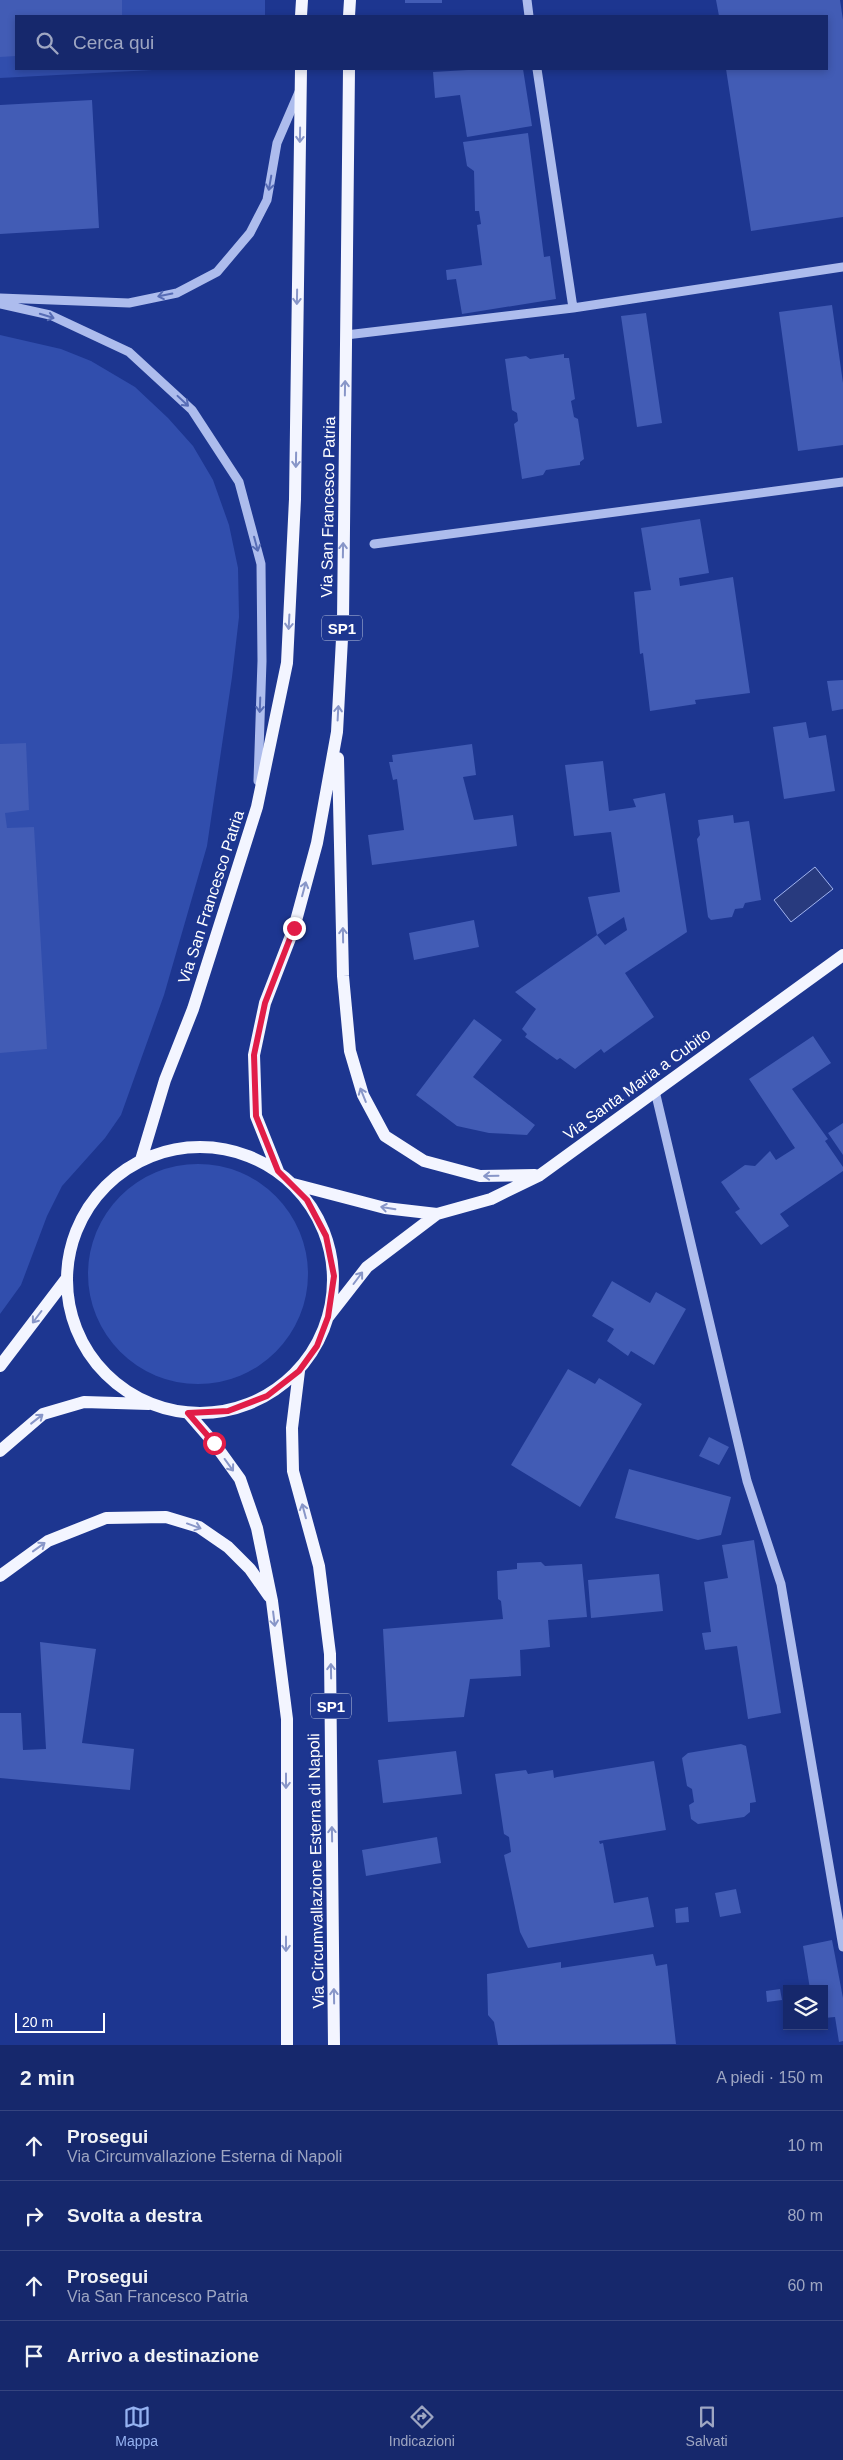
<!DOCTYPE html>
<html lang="it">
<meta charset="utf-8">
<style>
:root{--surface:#16286c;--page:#233474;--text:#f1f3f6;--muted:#9ea6c2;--line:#35447f;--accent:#95b2f1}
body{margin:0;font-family:Helvetica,sans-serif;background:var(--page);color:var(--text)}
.controls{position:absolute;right:15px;bottom:15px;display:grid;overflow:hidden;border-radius:0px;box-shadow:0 2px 8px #0003}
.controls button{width:45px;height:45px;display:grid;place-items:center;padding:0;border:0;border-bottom:1px solid var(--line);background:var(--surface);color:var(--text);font:25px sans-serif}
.scale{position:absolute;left:15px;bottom:12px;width:90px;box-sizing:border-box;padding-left:5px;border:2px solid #fff;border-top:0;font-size:14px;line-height:18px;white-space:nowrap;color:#fff;-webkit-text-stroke:4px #1d3690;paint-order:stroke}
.stop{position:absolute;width:15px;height:15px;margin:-11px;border:4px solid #e11d48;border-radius:50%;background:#fff}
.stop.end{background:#e11d48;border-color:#fff;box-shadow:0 1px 5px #0008}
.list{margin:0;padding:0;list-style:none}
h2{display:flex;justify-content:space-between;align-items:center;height:65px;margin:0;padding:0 20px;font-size:21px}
h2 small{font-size:16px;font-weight:400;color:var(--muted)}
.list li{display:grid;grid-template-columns:32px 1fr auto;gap:15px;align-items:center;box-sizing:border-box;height:70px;padding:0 20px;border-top:1px solid var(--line)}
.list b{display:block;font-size:19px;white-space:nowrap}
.list p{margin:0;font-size:16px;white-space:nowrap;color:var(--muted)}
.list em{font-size:16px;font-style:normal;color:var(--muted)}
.icon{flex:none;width:28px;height:28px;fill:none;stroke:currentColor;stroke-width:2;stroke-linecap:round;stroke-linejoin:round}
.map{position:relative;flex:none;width:843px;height:2045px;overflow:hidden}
.search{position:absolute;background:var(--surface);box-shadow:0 2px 8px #0003;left:15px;right:15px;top:15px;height:55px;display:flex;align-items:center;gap:12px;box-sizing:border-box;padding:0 18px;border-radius:0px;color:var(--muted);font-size:19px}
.sheet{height:345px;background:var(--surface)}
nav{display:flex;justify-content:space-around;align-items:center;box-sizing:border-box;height:70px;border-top:1px solid var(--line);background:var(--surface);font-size:14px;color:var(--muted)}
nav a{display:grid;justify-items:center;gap:2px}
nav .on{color:var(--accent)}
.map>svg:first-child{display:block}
.green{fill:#314ead}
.water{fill:#283a7e;stroke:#a0b3ef}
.building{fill:#425cb5}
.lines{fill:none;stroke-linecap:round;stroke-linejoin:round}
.minor{stroke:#adbced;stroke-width:9}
.major{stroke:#f3f5ff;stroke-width:12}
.oneway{stroke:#8896c8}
.oneway2{stroke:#576cb5}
.route{stroke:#e11d48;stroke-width:6}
.labels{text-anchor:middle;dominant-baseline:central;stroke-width:4;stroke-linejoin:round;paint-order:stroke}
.shield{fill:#1d3690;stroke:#bbc3de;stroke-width:1}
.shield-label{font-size:15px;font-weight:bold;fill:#fff}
.street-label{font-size:16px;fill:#fff;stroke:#1d3690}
</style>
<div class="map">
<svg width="843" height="2045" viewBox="0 0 843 2045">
<rect width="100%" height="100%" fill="#1d3690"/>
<!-- green -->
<path class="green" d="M0 0H265V16H16V69H172L0 78Z
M0 335 61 349 91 361 135 387 168 418 193 446 213 480 229 525 238 568 239 617 232 677 207 846 164 995 121 1115 105 1138 62 1186 47 1216 21 1285 0 1314Z
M88 1274a110 110 0 1 1 220 0a110 110 0 1 1-220 0Z"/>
<!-- water -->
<path class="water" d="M815 867 833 889 791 922 774 900Z"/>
<!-- building -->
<path class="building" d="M0 0H122V16H16V56L0 57Z
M405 0H442V3H405Z
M716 0H840L843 20V217L751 231 726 69H827V16H719Z
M485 69H523L532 126 467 137 460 95 435 98 433 72Z
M92 100 99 228 0 234V105Z
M528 133 544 257 550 256 556 299 462 314 456 279 447 280 446 270 482 265 477 225 481 224 479 211H475L474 171 467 166 463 142Z
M832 305 843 383V445L798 451 779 312Z
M646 313 662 423 637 427 621 316Z
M564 354V358H569L575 399 571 401 574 417 578 419 584 459 580 462V465L546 470 543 475 522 479 514 424 518 421 517 413 512 410 505 359 526 356 530 359Z
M700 519 709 573 679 578 680 586 733 577 750 693 695 700 696 704 650 711 643 653 640 654 634 592 651 590 641 528Z
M843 680V709L832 711 827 681Z
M806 722 809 738 826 735 835 791 784 799 773 727Z
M26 743 29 810 5 813 7 828 34 827 47 1049 0 1053V744Z
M472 744 476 775 463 777 474 820 513 815 517 846 372 865 368 835 404 830 397 779 393 780 389 762H393L392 755Z
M603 761 609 811 636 807 633 799 665 793 687 932 625 973 654 1017 604 1053 601 1049 575 1069 560 1058 557 1060 525 1037 527 1034 522 1029 536 1009 515 992 597 935 605 945 627 930 624 917 597 935 588 897 620 892 611 832 574 836 565 765Z
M733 815 734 823 749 821 761 900 745 903 743 908 735 909 732 917 711 920 708 917 697 839 700 835 698 820Z
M474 920 479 947 414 960 409 933Z
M474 1019 502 1040 473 1077 535 1125 527 1135 489 1133 457 1126 416 1095Z
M813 1036 831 1063 792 1089 828 1139 825 1141 843 1167V1171L780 1214 789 1226 761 1245 735 1212 740 1209 721 1182 745 1165 755 1166 770 1151 776 1160 795 1148 749 1079Z
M843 1123V1155L828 1133Z
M612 1281 650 1303 656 1292 686 1309 654 1365 631 1351 628 1356 607 1341 614 1329 592 1316Z
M568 1369 595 1384 599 1378 642 1404 580 1507 511 1465Z
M709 1437 729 1447 719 1465 699 1456Z
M629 1469 731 1497 721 1535 698 1540 615 1518Z
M754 1540 781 1713 748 1719 737 1646 705 1650 702 1633 711 1632 704 1582 728 1578 722 1545Z
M541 1562 545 1566 582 1564 587 1617 548 1620 550 1647 520 1650 521 1676 470 1679 464 1717 388 1722 383 1629 503 1619 501 1601 498 1599 497 1571 517 1569V1563Z
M659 1574 663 1611 591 1618 588 1580Z
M40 1642 96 1649 82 1743 134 1749 130 1790 0 1778V1713H21L23 1750 46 1749Z
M741 1744 746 1746 756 1802 750 1803V1812L744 1817 698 1824 691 1819 689 1805 694 1802 692 1789 687 1786 682 1758 688 1753Z
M456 1751 462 1794 383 1803 378 1760Z
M654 1761 666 1830 599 1841 600 1844 603 1843 614 1903 648 1897 654 1927 528 1948 520 1932 504 1855 511 1852 509 1837 504 1834 495 1774 526 1770 528 1774 553 1770 554 1778 557 1777Z
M437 1837 441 1863 366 1876 362 1850Z
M736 1889 741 1913 720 1917 715 1893Z
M688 1907 689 1922 676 1923 675 1909Z
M832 1940 843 1998V2041L839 2042 835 2017 824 2018V1989H810L803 1946Z
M653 1954 656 1966 667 1964 676 2044 498 2045 494 2022 488 2015 487 1974 561 1962V1968Z
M780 1989 782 2000 767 2002 766 1991Z"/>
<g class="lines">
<!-- minor -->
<path class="minor" d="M527 0 529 16
M537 69 573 308
M0 298 129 303 177 293 217 272 250 233 267 200 277 143 299 92
M0 304 50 315 129 352 192 410 239 482 261 564 262 661 258 781
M346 335 573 308 843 267
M374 544 843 482
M655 1091 747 1481 781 1584 843 1947"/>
<!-- major -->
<path class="major" d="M301 16 302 0
M349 16 350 0
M338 758 343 976 350 1051 363 1095 385 1136 424 1161 480 1176 535 1175
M67 1280a133 133 0 1 1 266 0a133 133 0 1 1-266 0Z
M141 1160 165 1080 193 1009 257 807 287 663 295 499 301 69
M278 1171 256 1116 254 1055 265 1003 294 928 317 843 337 732 343 620 349 69
M293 1184 385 1208 437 1214 491 1199 540 1175 843 955
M328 1317 367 1267 437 1214
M0 1366 67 1278
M299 1371 292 1428 293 1471 319 1566 330 1654 334 2045
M188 1413 214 1443 240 1479 257 1528 272 1601 287 1719V2045
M0 1451 43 1414 84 1402 149 1404
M0 1576 48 1541 106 1518 166 1517 199 1527 228 1547 250 1569 269 1596"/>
</g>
<!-- one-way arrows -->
<defs><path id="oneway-shaft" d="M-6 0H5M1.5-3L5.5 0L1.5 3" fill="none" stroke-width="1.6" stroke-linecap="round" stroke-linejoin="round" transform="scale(1.25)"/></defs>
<g class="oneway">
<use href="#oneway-shaft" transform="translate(300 135) rotate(91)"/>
<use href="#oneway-shaft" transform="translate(297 297) rotate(91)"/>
<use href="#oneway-shaft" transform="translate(345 388) rotate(-89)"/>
<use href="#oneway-shaft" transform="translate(296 460) rotate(91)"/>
<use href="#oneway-shaft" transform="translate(343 550) rotate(-89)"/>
<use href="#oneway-shaft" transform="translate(289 622) rotate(93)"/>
<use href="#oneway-shaft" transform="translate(338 713) rotate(-87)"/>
<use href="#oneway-shaft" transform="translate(304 889) rotate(-75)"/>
<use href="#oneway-shaft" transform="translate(343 935) rotate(-91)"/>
<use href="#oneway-shaft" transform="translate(363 1095) rotate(-112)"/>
<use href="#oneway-shaft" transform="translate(491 1176) rotate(179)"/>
<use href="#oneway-shaft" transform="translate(388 1208) rotate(-171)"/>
<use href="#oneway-shaft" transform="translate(358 1278) rotate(-53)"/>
<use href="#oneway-shaft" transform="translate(37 1317) rotate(127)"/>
<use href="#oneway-shaft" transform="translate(37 1419) rotate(-38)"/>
<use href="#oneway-shaft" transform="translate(229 1465) rotate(54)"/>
<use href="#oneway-shaft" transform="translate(304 1511) rotate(-105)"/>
<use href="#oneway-shaft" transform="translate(194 1526) rotate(20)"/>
<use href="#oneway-shaft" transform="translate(39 1547) rotate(-36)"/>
<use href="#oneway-shaft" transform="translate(274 1619) rotate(83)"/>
<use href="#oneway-shaft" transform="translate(331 1671) rotate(-91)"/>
<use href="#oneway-shaft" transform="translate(286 1781) rotate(90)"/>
<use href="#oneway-shaft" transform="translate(332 1834) rotate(-91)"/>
<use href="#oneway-shaft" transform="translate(286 1944) rotate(90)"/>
<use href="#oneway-shaft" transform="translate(334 1996) rotate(-91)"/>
</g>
<g class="oneway2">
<use href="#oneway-shaft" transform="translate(270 183) rotate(100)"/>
<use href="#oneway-shaft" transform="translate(165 295) rotate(169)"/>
<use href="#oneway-shaft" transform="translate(47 316) rotate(17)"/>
<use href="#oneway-shaft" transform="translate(183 401) rotate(43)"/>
<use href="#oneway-shaft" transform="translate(256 544) rotate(75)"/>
<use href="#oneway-shaft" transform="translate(260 705) rotate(92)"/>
</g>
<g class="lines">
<!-- route -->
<path class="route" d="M214 1443 188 1413 228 1411 267 1396 299 1371 317 1346 328 1317 334 1276 326 1236 307 1200 278 1171 256 1116 254 1055 265 1003 294 928"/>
</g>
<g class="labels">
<!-- shield labels -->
<g class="shield">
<rect x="322" y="615.5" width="40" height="25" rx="4"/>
<rect x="311" y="1693.5" width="40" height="25" rx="4"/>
</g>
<g class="shield-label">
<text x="342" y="628">SP1</text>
<text x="331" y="1706">SP1</text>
</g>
<!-- street labels -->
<g class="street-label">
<text transform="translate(328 507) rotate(-89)">Via San Francesco Patria</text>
<text transform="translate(211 897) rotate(-72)">Via San Francesco Patria</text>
<text transform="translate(637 1084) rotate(-36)">Via Santa Maria a Cubito</text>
<text transform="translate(316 1871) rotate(-91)">Via Circumvallazione Esterna di Napoli</text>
</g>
</g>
</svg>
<div class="controls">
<button><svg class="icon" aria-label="layers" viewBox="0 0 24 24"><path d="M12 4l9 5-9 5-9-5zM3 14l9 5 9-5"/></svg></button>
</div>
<div class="scale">20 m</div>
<div class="stop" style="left:214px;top:1443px"></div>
<div class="stop end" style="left:294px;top:928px"></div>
<div class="search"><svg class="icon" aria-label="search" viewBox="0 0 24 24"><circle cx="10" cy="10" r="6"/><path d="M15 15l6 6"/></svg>Cerca qui</div>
</div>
<section class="sheet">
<h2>2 min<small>A piedi · 150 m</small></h2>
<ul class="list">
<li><svg class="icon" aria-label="ahead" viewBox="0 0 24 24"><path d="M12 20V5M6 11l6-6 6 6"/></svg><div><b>Prosegui</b><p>Via Circumvallazione Esterna di Napoli</p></div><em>10 m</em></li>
<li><svg class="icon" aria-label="right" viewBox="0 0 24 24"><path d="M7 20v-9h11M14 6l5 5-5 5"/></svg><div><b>Svolta a destra</b></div><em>80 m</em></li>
<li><svg class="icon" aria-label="ahead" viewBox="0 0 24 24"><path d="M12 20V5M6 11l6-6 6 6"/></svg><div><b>Prosegui</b><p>Via San Francesco Patria</p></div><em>60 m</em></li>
<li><svg class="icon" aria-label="arrive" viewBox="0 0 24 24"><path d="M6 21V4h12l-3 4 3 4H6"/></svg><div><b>Arrivo a destinazione</b></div></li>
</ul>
</section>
<nav>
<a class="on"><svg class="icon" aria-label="map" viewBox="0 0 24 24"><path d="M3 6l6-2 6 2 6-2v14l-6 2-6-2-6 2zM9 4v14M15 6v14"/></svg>Mappa</a>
<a><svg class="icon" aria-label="directions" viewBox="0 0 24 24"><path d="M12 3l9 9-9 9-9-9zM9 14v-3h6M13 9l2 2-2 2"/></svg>Indicazioni</a>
<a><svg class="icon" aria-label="saved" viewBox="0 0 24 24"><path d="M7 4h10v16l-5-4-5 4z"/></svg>Salvati</a>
</nav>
